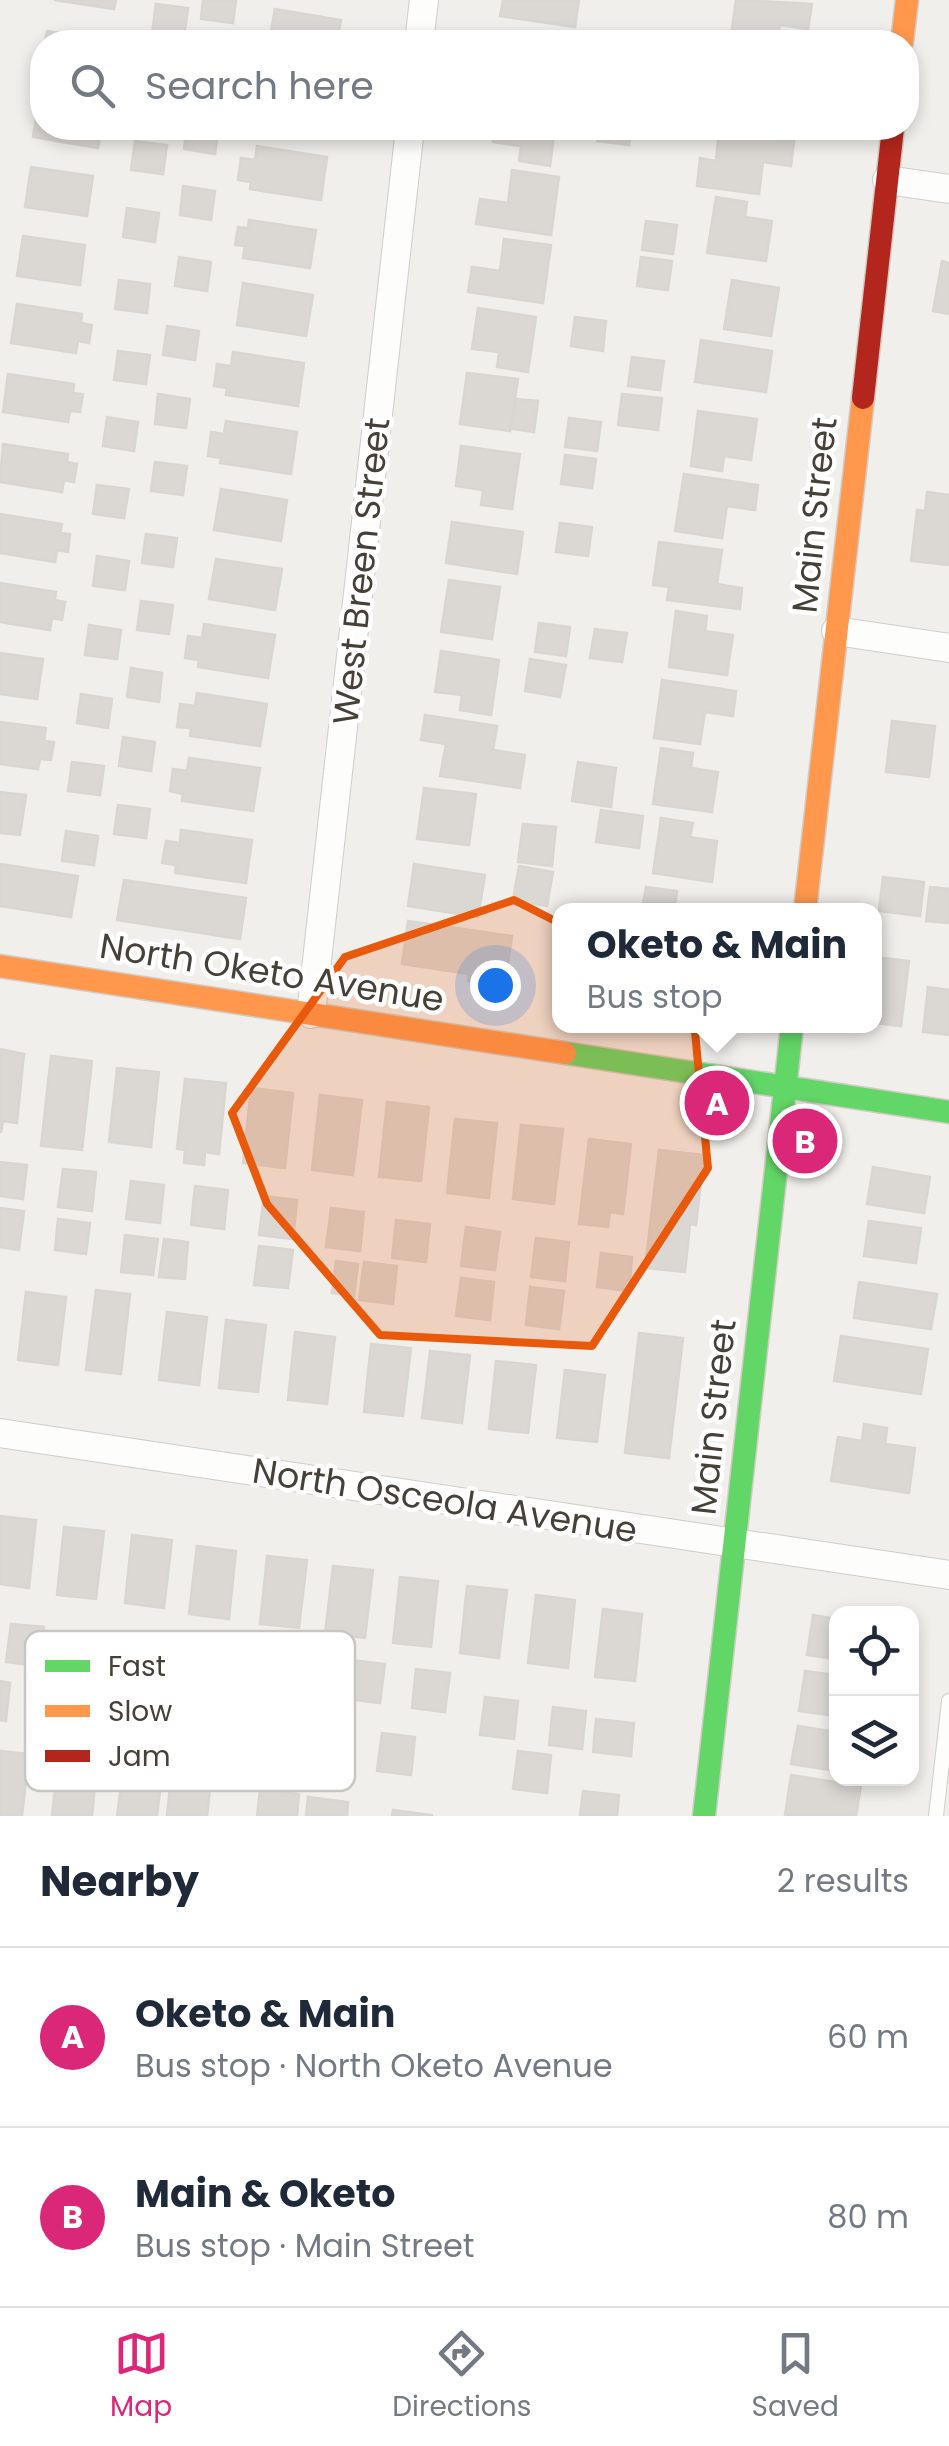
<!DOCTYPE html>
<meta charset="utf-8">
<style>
:root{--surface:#fff;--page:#f6f6f7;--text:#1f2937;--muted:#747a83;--line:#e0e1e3;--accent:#db2777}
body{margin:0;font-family:Poppins,sans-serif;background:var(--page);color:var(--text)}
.controls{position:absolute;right:30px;bottom:30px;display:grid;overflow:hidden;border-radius:20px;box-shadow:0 5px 15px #0003}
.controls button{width:90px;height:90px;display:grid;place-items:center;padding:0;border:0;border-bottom:2px solid var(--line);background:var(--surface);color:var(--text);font:50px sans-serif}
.you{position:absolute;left:495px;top:985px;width:35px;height:35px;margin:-25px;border:8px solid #fff;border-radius:50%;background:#1a73e8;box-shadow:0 0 0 15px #1a73e833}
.badge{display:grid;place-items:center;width:65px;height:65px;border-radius:50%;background:var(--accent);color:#fff;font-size:32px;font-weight:700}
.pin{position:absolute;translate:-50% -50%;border:5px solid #fff;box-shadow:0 2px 10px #0006}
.popup{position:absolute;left:552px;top:903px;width:330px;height:130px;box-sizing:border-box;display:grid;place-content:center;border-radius:20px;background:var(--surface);filter:drop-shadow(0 2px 8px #0005);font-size:32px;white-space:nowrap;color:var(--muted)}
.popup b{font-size:38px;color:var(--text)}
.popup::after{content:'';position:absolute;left:50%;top:100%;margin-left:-20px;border:20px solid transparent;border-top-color:var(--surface)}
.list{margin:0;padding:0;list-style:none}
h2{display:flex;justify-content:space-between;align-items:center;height:130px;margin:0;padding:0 40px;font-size:42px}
h2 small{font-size:32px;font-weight:400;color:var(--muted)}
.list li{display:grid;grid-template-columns:65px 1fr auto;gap:30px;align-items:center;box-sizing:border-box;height:180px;padding:0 40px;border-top:2px solid var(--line)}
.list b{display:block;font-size:38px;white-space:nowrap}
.list p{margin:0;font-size:32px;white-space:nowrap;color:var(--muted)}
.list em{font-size:32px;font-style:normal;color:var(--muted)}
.icon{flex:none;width:55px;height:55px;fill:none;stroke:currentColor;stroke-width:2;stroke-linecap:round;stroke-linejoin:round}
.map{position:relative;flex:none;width:949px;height:1816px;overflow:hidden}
.search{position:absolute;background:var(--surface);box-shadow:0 5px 15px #0003;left:30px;right:30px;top:30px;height:110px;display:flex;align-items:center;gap:25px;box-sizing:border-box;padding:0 35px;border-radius:40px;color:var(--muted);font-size:38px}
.sheet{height:490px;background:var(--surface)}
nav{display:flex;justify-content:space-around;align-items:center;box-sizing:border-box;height:140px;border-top:2px solid var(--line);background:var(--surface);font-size:28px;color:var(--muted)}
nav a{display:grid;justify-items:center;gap:5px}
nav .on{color:var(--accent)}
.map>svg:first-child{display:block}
.building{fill:#dbd8d4;stroke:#d9d6d1;stroke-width:2.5}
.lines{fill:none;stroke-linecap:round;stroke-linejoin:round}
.lane-casing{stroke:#cfcdc9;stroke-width:16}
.street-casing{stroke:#cfcdc9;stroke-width:30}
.fast-casing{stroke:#d0ccc3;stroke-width:25}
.slow-casing{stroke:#d0ccc3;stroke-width:25}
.jam-casing{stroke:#d0ccc3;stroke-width:25}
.lane{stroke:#fdfdfc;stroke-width:14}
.street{stroke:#fdfdfc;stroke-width:28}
.fast{stroke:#63d668;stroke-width:22}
.slow{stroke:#ff974d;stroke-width:22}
.jam{stroke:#b3261e;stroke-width:22}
.marked{fill:#e8590c;fill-opacity:0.2;stroke:#e8590c;stroke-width:8;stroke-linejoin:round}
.labels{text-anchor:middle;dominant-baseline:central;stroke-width:9;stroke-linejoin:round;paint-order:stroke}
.street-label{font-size:35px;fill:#464138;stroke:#fff}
.key{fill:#fff;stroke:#c8c6c3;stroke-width:2.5}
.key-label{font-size:28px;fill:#464138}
</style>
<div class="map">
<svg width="949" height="1816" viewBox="0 0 949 1816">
<rect width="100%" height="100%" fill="#f1efeb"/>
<!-- building -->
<path class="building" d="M54 0H116L114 9Z
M203 0H236L233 23 201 19Z
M503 0H579L575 27 500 16Z
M736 0 812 4 808 29 780 25 777 42H730Z
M156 4 188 8 184 37 152 33Z
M275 9 341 20 337 42H269Z
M47 31 113 41 112 42H45Z
M506 34 564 42H505Z
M39 100H42V128H112L110 138 100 136 98 148 33 137Z
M187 128H219L215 154 184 149Z
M495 128H555L550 166 519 161 521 146 493 142Z
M599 128H632L629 145 597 141Z
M719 131 794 141 791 166 763 162 759 194 697 186 700 158 716 161Z
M135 141 167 145 163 174 131 170Z
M257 146 327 157 321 200 250 189 251 182 238 180 241 158 255 160Z
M31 167 93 176 87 216 25 207Z
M512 170 559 177 551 235 476 224 480 199 508 203Z
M183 186 215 191 211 220 180 215Z
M716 197 747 202 745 217 772 221 766 261 707 253Z
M127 208 159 213 155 242 123 237Z
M249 220 316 230 310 268 243 258 245 246 235 245 238 227 248 228Z
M646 221 677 225 673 254 642 250Z
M23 236 85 245 80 285 17 276Z
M504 239 551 245 543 303 468 292 472 267 500 271Z
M179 257 211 262 207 291 175 286Z
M641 257 672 261 668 290 637 286Z
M942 261 949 263V314L933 311Z
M119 280 150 284 147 313 115 309Z
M732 280 779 288 771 336 724 329Z
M243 283 313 295 306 336 237 325Z
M17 304 82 314 81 323 92 325 89 343 78 341 76 353 11 343Z
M478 308 536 317 528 372 497 367 499 352 472 349Z
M575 317 606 321 603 351 571 346Z
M167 326 199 331 195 360 163 355Z
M701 340 772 351 766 392 695 382Z
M118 351 150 355 146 384 114 380Z
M233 352 304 363 298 406 226 395 227 388 214 386 217 364 231 366Z
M632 357 664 361 660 390 628 386Z
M467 373 518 379 510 431 460 424Z
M8 374 74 384 73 393 83 394 80 412 70 411 68 422 3 412Z
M158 394 190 399 186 428 155 424Z
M622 394 662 398 658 430 618 425Z
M516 399 538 401 534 432 512 429Z
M698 411 757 419 751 460 724 456 722 471 691 466Z
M107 417 138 422 134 451 103 446Z
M569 418 601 422 597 451 565 447Z
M226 421 297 432 291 474 220 463 221 458 208 456 211 432 224 434Z
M3 444 68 454 67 462 77 464 74 482 64 480 62 492 0 482Z
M461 446 520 454 512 509 481 505 483 490 456 486Z
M565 455 596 459 592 488 561 484Z
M155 462 187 466 183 495 151 491Z
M684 474 758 485 755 510 727 506 722 538 675 531Z
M97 485 129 489 124 518 93 514Z
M221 489 287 500 281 541 214 530Z
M927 492 949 495V565L911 561 917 510 925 511Z
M0 514 62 524 60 533 70 534 68 552 57 550 55 562 0 553Z
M452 522 523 532 517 574 446 563Z
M560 523 592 527 588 556 556 552Z
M146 534 177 538 173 567 142 563Z
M659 542 722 550 717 584 742 588 740 609 667 600 669 587 653 585Z
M97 556 129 561 125 590 93 586Z
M216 559 282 569 275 610 209 599Z
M449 580 500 587 492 639 441 632Z
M0 583 56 592 55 600 65 602 62 620 52 618 50 630 0 622Z
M141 601 173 605 169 634 137 630Z
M676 611 707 616 705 631 733 635 727 675 669 667Z
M539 623 570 627 566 656 535 652Z
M204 624 275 635 268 678 198 667 199 660 185 658 188 636 202 638Z
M89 625 121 630 117 659 85 655Z
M595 629 627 633 622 662 590 658Z
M441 651 499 660 491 715 460 710 462 695 435 692Z
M0 653 43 659 37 699 0 694Z
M530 659 566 665 560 697 525 691Z
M131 668 162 673 159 702 127 697Z
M662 680 736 691 733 716 705 712 700 744 654 738Z
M197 693 267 704 260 746 190 736 191 728 177 727 180 704 195 706Z
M81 694 112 699 108 728 77 723Z
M425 715 497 726 493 750 525 755 520 788 440 776 446 744 421 740Z
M892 721 935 726 929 777 886 772Z
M0 722 46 728 44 741 54 742 51 760 40 759 38 769 0 764Z
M123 737 155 742 151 771 119 766Z
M661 748 693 753 691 768 718 772 712 812 653 804Z
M189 758 260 768 253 811 182 801 183 794 170 791 173 769 187 771Z
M72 762 104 766 100 795 68 791Z
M578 762 616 768 611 807 572 801Z
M424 788 476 794 469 845 417 839Z
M0 792 26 795 20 835 0 833Z
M118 805 150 809 146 838 114 834Z
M601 810 643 816 639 848 596 842Z
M661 818 693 823 690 837 717 841 712 882 653 873Z
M523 824 556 827 552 866 518 862Z
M181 830 252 840 246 883 175 873 176 865 162 863 166 841 180 843Z
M66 831 98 836 94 865 62 861Z
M0 864 78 876 71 917 0 906Z
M414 864 485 875 478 917 408 906Z
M519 866 553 872 547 906 513 900Z
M883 877 924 882 920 916 879 911Z
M124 880 246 898 240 939 117 920Z
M646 887 677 891 675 906 703 910H642Z
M930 887 949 889V923L926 921Z
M408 921 512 936 505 986 468 981 469 974 402 964Z
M874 957 909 961 901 1026 874 1023Z
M928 987 949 990V1035L923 1032Z
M0 1049 24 1054 17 1123 3 1121 1 1133Z
M51 1056 92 1061 82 1150 41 1146Z
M117 1068 159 1072 151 1147 109 1142Z
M185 1079 226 1083 219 1154 205 1152 204 1165 184 1163 185 1150 177 1149Z
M251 1088 293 1093 285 1168 243 1163Z
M320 1095 362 1100 353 1175 312 1170Z
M387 1102 429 1107 421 1181 379 1177Z
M455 1119 497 1123 489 1198 447 1193Z
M521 1125 563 1129 554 1204 513 1199Z
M589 1139 631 1144 623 1214 610 1212 608 1227 579 1224Z
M659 1150 704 1155 696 1225 690 1224 685 1272 645 1268Z
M0 1162 27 1165 23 1199 0 1196Z
M873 1167 930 1177 924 1213 867 1204Z
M63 1169 96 1172 92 1211 58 1207Z
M131 1181 164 1185 160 1223 126 1219Z
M195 1186 228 1190 224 1229 191 1225Z
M264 1196 297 1200 293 1239 259 1235Z
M0 1208 24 1211 19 1250 0 1247Z
M331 1208 364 1212 360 1251 326 1247Z
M58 1219 90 1223 86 1254 55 1250Z
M396 1220 430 1224 426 1262 392 1258Z
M869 1221 921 1228 916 1263 864 1256Z
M466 1227 500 1232 495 1270 461 1266Z
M125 1235 158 1239 153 1275 121 1272Z
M536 1238 569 1242 565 1281 531 1277Z
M164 1239 188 1242 185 1279 159 1277Z
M259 1246 293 1250 288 1288 254 1285Z
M601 1253 632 1257 629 1291 597 1287Z
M336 1261 358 1264 354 1296 332 1293Z
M364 1262 397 1266 393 1304 359 1300Z
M461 1278 494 1282 490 1320 456 1316Z
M859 1282 937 1294 931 1329 854 1318Z
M530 1287 564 1291 559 1329 526 1325Z
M96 1290 130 1294 121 1374 86 1370Z
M26 1292 66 1297 58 1365 18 1360Z
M167 1312 207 1317 199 1385 159 1380Z
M226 1320 266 1325 258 1392 219 1388Z
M295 1332 335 1337 327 1404 288 1400Z
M639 1333 683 1338 669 1458 625 1453Z
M841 1336 928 1349 921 1394 834 1381Z
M371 1344 411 1348 403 1416 364 1412Z
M430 1351 470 1355 462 1423 422 1418Z
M496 1361 536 1365 528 1433 489 1429Z
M565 1370 605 1375 597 1442 557 1438Z
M864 1424 887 1428 885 1444 915 1448 909 1493 831 1481 838 1437 862 1441Z
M0 1516 36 1520 29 1588 0 1584Z
M64 1527 104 1531 96 1599 57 1595Z
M132 1535 172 1540 164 1608 125 1603Z
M197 1546 236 1551 229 1619 189 1614Z
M267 1556 307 1560 299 1628 260 1624Z
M333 1566 373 1570 365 1638 325 1634Z
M400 1577 438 1581 431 1647 393 1643Z
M467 1586 507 1590 499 1658 460 1653Z
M536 1595 575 1600 568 1668 528 1663Z
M603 1609 642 1614 635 1681 595 1677Z
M813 1615 836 1619V1659L807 1655Z
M11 1624 44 1627 39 1666 6 1662Z
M80 1636 113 1640 109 1678 75 1674Z
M143 1641 177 1645 172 1684 139 1680Z
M283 1653 316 1657 311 1695 278 1691Z
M216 1655 249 1659 245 1697 211 1694Z
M351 1660 385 1664 380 1703 347 1699Z
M416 1669 450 1673 445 1712 412 1708Z
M805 1671 836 1675V1716L799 1711Z
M0 1681 10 1683 6 1721 0 1720Z
M43 1693 77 1697 72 1735 39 1731Z
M485 1697 518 1701 514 1739 480 1735Z
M114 1701 147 1705 143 1744 110 1740Z
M553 1707 586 1711 582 1749 549 1745Z
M596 1719 634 1723 631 1756 593 1752Z
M798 1726 836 1732V1771L791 1764Z
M244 1727 278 1731 273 1770 240 1766Z
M382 1733 415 1737 411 1775 377 1771Z
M0 1751 29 1754 22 1816H0Z
M518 1751 551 1755 547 1793 513 1789Z
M58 1761 97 1765 92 1816H52Z
M123 1770 162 1775 157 1816H117Z
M791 1775 861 1786 856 1816 785 1815Z
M171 1777 211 1781 207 1816H167Z
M260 1789 299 1794 297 1816H257Z
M583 1791 619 1795 617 1816H580Z
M308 1797 348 1802 347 1816H306Z
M393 1810 432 1815V1816H392Z"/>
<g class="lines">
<!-- lane casing -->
<g class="lane-casing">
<path id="lane" d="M936 1816 949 1701"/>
</g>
<!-- street casing -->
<g class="street-casing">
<path id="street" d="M419 42 424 0
M887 180 949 189
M836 631 949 648
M311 1014 410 128
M0 1433 949 1575"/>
</g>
<!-- fast casing -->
<g class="fast-casing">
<path id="fast" d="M565 1053 949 1112
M704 1816 792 1026"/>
</g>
<!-- slow casing -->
<g class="slow-casing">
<path id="slow" d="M902 42 907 0
M805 910 863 398
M0 966 565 1053"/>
</g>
<!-- jam casing -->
<g class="jam-casing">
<path id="jam" d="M863 398 893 128"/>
</g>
<!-- lane -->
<use href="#lane" class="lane"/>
<!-- street -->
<use href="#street" class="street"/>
<!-- fast -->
<use href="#fast" class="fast"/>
<!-- slow -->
<use href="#slow" class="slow"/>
<!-- jam -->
<use href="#jam" class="jam"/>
</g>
<!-- marked area -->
<path class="marked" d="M514 900 691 990 708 1168 592 1346 380 1335 267 1204 232 1113 345 957Z"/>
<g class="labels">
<!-- street labels -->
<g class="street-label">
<text transform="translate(814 515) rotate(-84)">Main Street</text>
<text transform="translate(361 571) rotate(-84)">West Breen Street</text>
<text transform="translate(272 972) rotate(9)">North Oketo Avenue</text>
<text transform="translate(713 1417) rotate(-84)">Main Street</text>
<text transform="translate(445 1500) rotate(9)">North Osceola Avenue</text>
</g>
</g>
<!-- legend -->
<rect x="25" y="1631" width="330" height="160" rx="15" class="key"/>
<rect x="45" y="1660" width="45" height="12" fill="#63d668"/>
<rect x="45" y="1705" width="45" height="12" fill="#ff974d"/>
<rect x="45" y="1750" width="45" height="12" fill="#b3261e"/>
<g class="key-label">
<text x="108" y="1676">Fast</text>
<text x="108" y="1721">Slow</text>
<text x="108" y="1766">Jam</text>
</g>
</svg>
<div class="controls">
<button><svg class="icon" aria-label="locate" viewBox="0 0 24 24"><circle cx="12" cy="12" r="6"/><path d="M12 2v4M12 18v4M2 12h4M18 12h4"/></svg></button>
<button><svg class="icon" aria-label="layers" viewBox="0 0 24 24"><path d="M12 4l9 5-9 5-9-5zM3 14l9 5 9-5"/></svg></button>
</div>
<div class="you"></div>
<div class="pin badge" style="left:717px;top:1103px">A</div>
<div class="popup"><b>Oketo &amp; Main</b>Bus stop</div>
<div class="pin badge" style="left:805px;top:1141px">B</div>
<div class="search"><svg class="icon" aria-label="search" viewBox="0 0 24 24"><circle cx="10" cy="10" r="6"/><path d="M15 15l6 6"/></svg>Search here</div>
</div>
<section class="sheet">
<h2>Nearby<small>2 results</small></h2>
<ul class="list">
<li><span class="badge">A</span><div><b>Oketo &amp; Main</b><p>Bus stop · North Oketo Avenue</p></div><em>60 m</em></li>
<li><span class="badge">B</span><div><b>Main &amp; Oketo</b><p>Bus stop · Main Street</p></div><em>80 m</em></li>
</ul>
</section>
<nav>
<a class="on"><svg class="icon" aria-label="map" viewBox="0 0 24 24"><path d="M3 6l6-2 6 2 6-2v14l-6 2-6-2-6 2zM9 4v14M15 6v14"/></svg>Map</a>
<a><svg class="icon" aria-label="directions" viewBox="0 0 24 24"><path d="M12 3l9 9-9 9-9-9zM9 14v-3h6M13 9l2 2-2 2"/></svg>Directions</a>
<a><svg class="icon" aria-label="saved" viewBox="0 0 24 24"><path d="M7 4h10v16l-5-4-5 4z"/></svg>Saved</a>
</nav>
